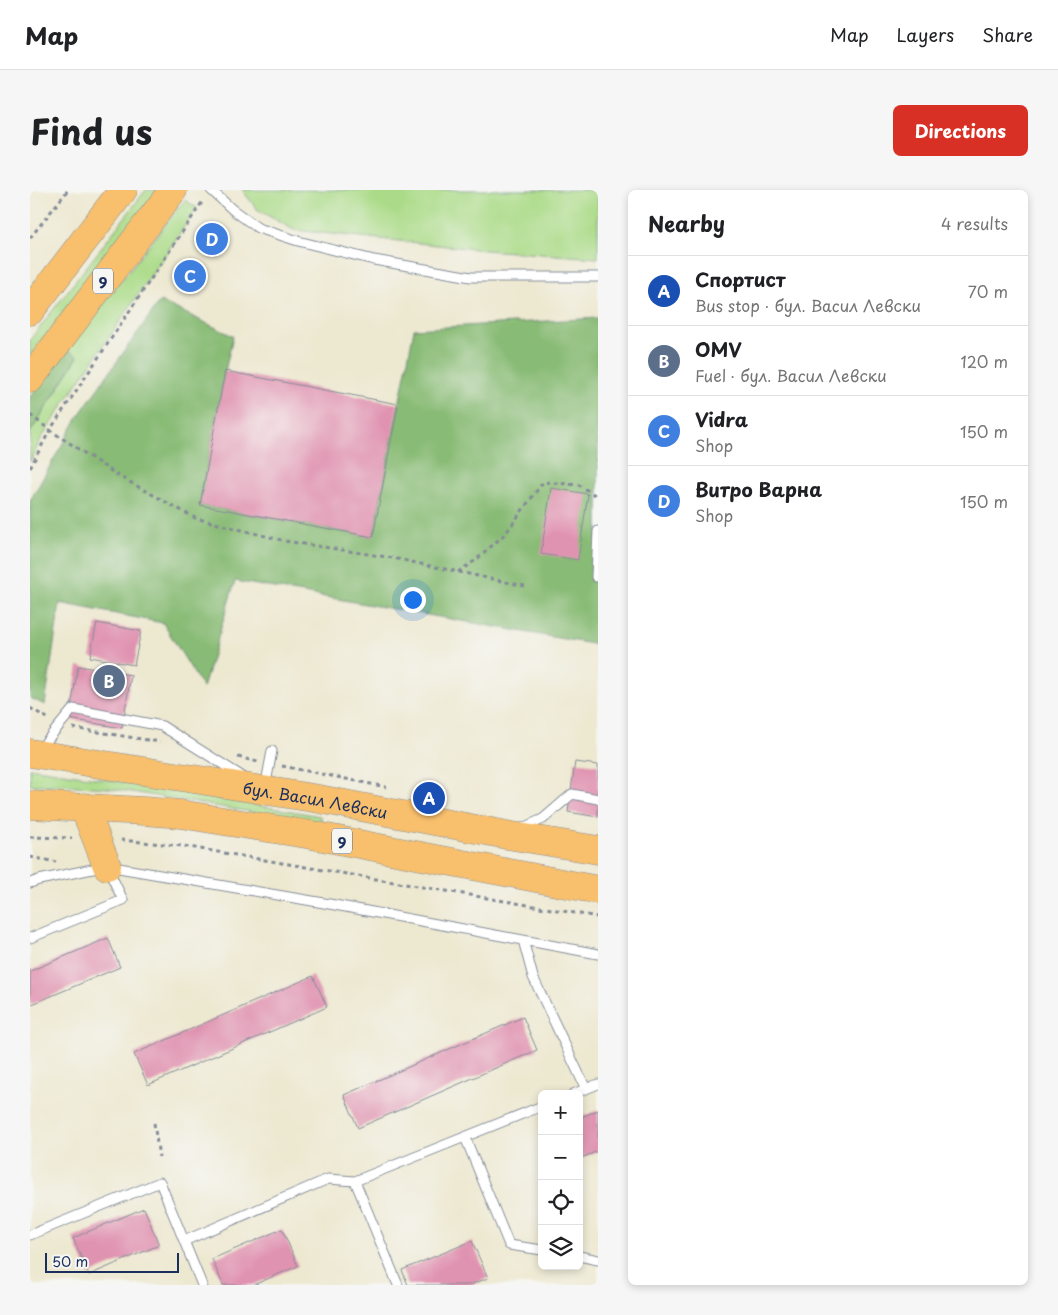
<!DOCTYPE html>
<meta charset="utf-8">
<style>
:root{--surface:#fff;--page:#f6f6f6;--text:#202124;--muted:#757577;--line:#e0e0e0;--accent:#d93025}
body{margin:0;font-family:"Playpen Sans",sans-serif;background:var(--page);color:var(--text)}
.controls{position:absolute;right:15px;bottom:15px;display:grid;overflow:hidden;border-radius:8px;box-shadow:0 2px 8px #0003}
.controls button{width:45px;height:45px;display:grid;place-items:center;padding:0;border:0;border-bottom:1px solid var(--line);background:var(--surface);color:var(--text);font:25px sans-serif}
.scale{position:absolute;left:15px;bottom:12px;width:134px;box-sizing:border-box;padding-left:5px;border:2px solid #1b2f5e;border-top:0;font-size:14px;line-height:18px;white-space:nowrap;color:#1b2f5e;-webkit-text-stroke:4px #f6f6f2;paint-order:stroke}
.you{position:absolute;left:382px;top:409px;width:18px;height:18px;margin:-12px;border:4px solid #fff;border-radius:50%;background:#1a73e8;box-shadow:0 0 0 8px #1a73e833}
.badge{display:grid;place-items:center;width:32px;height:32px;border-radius:50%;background:var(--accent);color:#fff;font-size:16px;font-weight:700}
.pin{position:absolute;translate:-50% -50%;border:2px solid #fff;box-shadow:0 1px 5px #0006}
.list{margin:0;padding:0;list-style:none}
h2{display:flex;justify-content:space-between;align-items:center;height:65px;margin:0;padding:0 20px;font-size:21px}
h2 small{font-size:16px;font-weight:400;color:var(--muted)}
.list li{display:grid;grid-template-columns:32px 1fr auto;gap:15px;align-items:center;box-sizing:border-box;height:70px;padding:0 20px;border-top:1px solid var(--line)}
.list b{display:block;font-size:19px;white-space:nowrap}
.list p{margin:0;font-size:16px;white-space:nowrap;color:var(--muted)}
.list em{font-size:16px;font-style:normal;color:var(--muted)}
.icon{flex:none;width:28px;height:28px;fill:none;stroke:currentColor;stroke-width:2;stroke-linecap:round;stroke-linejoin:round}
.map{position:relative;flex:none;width:568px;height:1095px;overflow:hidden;border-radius:8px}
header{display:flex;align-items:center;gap:30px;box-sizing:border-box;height:70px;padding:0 25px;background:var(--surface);border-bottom:1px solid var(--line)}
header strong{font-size:24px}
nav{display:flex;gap:28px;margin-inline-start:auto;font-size:18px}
.intro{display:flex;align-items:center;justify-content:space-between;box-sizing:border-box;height:120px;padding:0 30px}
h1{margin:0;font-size:35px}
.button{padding:12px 22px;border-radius:8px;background:var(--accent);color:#fff;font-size:18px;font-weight:700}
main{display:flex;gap:30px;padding:0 30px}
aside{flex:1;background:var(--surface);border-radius:8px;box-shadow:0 2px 8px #0003}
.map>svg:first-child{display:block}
.green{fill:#abdb88;stroke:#638573}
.forest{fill:#88bb74;stroke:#527569}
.building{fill:#e093b0}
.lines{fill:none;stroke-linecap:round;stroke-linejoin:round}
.lane-casing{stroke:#848c97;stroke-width:11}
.primary-casing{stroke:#848c97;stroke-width:29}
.highway-casing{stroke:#848c97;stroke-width:29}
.path{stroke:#848c97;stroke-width:3;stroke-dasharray:4 4;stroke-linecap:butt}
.lane{stroke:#fff;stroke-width:9}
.primary{stroke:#f8bf6c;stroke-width:28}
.highway{stroke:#f8bf6c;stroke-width:28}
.labels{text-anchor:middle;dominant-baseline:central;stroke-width:5;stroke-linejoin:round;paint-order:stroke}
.shield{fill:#f6f6f2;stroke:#5d6b8a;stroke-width:1}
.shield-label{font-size:15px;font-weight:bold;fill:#1b2f5e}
.street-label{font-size:16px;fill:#1b2f5e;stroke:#f6f6f2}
</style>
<header>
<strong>Map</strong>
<nav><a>Map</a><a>Layers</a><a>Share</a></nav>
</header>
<div class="intro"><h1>Find us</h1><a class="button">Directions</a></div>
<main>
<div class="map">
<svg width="568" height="1095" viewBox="0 0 568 1095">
<rect width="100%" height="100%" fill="#f6f6f2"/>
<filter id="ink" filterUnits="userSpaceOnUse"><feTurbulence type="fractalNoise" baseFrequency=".02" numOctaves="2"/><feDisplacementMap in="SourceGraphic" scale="10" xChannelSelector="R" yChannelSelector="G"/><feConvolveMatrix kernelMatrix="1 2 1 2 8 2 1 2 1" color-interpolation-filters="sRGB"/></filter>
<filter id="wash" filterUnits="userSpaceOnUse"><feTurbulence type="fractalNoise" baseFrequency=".0096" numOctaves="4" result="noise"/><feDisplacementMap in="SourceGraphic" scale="20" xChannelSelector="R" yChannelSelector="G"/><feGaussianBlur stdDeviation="1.12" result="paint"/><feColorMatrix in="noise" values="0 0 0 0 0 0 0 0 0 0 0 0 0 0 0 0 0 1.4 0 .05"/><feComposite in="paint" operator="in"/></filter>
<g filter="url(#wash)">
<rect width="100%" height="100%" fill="#ede8d0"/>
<!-- green -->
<path class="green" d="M116 0H128L0 166V150Z
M212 0H568V68L455 60 264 40 228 20Z
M155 10 167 18 37 209 11 249 0 272V243L48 167 36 160Z
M0 578 98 593 290 626 292 632 215 621 78 598 34 595H0Z"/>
<!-- forest -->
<path class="forest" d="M130 111 203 146 195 181 170 315 343 347 384 139 568 128V455L205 391 173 498 133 433 30 413 15 515 0 508V311L49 225Z
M36 160 48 166 0 243V207L9 193Z"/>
<g id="blocks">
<!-- building -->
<path class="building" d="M195 181 368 214 343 347 170 315Z
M521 298 558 304 548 370 511 364Z
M67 433 111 441 104 475 60 467Z
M48 476 101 485 92 538 39 529Z
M545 572 568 575V627L538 622Z
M78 748 90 777 0 815V781Z
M283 786 297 817 118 895 104 864Z
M493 827 507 860 328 938 314 905Z
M568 920V961L549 969V928Z
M114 1018 129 1055 59 1085 43 1048Z
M252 1039 268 1076 223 1095H193L182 1069Z
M442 1051 458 1088 440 1095H378L372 1080Z"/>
</g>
</g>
<g filter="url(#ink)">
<use href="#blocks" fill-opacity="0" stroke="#848c97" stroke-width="1"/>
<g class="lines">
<!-- lane casing -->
<g class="lane-casing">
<path id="lane" d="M181 0 203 20 228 38 268 51 344 70 441 87H568
M568 341 566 387 568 386
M9 560 43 519 132 536 213 587
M235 598 242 561
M490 639 513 629 542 604 568 609
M0 693 9 690 77 676 294 713 568 764
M0 748 93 710 78 679
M493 750 503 787 556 899
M543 904 568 894
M435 947 479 1055 512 1060
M325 991 368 1095
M0 1045 130 992 172 1095
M154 1051 298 989 325 991 512 916
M549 1066 568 1070"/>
</g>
<!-- primary casing -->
<g class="primary-casing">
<path id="primary" d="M0 121 93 0
M0 189 143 0"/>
</g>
<!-- highway casing -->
<g class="highway-casing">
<g id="highway">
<path id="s1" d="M0 563 289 609 477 645 568 660"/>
<path d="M0 615 114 621 150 624 212 634 282 645 568 700"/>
<path d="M54 617 77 676"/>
</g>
</g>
<!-- path -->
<path class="path" d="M0 48 38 0
M0 225 20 240 87 285 165 328 255 351 363 368 495 396
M0 278 20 240 173 11
M428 382 446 370 476 343 513 292 549 295 568 307
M0 518 19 529
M43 538 130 552
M208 567 228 572
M252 576 356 597
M0 647 42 648
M91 650 153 656 568 727
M0 667 26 672
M124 933 129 967"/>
<!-- lane -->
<use href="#lane" class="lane"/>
<!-- primary -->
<use href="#primary" class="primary"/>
<!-- highway -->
<use href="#highway" class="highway"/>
</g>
</g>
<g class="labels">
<!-- shield labels -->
<g class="shield">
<rect x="63" y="78.5" width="20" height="25" rx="4"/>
<rect x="302" y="638.5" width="20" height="25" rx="4"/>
</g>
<g class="shield-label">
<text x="73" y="91">9</text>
<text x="312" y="651">9</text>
</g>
<!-- street labels -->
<g class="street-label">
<text stroke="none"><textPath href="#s1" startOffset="289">бул. Васил Левски</textPath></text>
</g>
</g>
</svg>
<div class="controls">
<button>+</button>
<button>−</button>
<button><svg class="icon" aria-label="locate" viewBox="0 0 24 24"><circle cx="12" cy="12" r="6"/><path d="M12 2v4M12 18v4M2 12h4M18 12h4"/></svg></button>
<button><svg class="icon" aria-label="layers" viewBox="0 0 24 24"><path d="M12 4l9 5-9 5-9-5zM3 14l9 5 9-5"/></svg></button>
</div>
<div class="scale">50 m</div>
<div class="you"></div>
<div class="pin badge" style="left:399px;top:608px;background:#1a4fb4">A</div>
<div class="pin badge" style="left:79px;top:491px;background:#5c6f8a">B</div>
<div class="pin badge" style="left:160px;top:86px;background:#3f7fe0">C</div>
<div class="pin badge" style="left:182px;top:49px;background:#3f7fe0">D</div>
</div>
<aside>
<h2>Nearby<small>4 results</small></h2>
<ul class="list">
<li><span class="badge" style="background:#1a4fb4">A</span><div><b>Спортист</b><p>Bus stop · бул. Васил Левски</p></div><em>70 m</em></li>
<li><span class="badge" style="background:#5c6f8a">B</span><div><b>OMV</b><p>Fuel · бул. Васил Левски</p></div><em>120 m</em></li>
<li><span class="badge" style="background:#3f7fe0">C</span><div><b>Vidra</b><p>Shop</p></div><em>150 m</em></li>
<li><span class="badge" style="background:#3f7fe0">D</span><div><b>Витро Варна</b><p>Shop</p></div><em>150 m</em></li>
</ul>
</aside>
</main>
